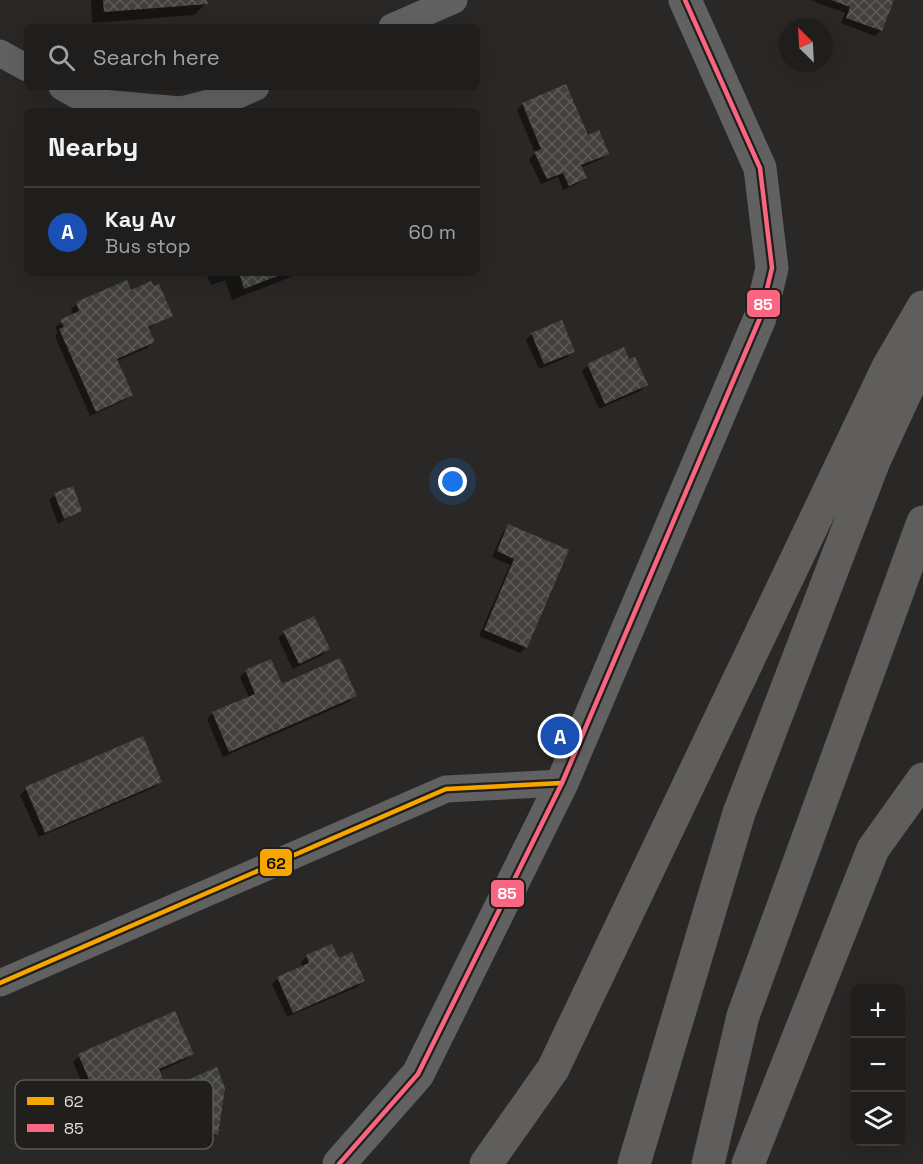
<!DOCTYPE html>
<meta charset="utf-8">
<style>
:root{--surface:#201e1c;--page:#282725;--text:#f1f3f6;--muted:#a2a2a3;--line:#3d3c3b;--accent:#8c9099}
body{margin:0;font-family:"Space Grotesk",sans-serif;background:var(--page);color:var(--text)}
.controls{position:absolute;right:18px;bottom:18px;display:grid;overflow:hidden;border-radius:9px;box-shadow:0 6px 24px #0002}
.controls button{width:54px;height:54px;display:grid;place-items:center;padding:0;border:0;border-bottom:2px solid var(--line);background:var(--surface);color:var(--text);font:30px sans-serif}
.compass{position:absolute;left:779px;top:18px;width:54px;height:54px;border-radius:50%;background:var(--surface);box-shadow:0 6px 24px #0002;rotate:336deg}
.you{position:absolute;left:453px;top:482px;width:21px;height:21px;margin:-15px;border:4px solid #fff;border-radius:50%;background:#1a73e8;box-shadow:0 0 0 9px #1a73e833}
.badge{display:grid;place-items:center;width:39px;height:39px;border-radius:50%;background:var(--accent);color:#fff;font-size:20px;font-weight:700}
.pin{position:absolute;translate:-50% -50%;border:3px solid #fff;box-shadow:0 2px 6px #0006}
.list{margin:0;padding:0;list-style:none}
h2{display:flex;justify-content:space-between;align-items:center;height:78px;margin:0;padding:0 24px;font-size:26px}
h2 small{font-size:20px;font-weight:400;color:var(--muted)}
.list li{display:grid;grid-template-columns:39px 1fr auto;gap:18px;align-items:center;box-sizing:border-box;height:90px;padding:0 24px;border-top:2px solid var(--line)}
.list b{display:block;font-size:22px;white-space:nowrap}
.list p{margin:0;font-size:20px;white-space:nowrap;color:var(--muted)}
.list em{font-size:20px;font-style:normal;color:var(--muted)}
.icon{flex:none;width:33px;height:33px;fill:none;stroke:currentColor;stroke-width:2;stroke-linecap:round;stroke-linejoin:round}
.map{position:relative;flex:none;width:923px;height:1164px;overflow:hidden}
.search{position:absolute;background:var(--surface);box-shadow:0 6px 24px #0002;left:24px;top:24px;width:456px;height:66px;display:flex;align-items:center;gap:15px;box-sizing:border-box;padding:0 21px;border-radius:9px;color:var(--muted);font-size:22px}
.panel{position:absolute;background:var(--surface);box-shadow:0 6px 24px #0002;left:24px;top:108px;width:456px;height:168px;border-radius:9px}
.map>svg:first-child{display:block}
.shadow{fill:#0007}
.building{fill:url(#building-cross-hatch)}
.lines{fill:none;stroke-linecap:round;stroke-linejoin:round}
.minor{stroke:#616161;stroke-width:27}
.tertiary{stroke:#616161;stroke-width:33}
.motorway{stroke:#5f5e5d;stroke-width:33}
.bus-1-casing{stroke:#211f1c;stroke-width:9}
.bus-2-casing{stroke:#211f1c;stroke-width:9}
.bus-1{stroke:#f7a600;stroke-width:4.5}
.bus-2{stroke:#fa6682;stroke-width:4.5}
.key{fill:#211f1c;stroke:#5a5956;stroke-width:1.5}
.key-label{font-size:16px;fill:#e0dfdd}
.line-badge{stroke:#211f1c;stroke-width:2}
.badge-label{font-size:16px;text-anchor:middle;font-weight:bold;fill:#fff}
.pale-badge-label{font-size:16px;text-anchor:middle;font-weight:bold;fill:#111}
</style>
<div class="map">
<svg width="923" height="1164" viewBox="0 0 923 1164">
<defs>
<pattern id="building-cross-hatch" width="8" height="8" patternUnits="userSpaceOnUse" patternTransform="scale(1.5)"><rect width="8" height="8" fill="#42413f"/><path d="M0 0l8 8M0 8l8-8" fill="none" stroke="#5d5c5a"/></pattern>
</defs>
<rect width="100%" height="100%" fill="#2a2826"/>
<!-- shadow -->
<path class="shadow" d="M91 0H206V3L194 15 92 23Z
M810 0H892L881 30 875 36 841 23 845 13Z
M523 104 587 137 607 153 601 159 580 168 585 178 579 183 563 190 558 177 541 184 529 159 535 153 517 110Z
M206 273H301L232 300 225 280 211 285Z
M126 282 130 292 171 315 147 329 153 342 147 348 117 361 131 394 125 400 90 416 55 336 58 333 55 327 73 315 71 309 77 304Z
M532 334 573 351 568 357 539 369 526 340Z
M588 365 646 385 640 391 599 409 582 371Z
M55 495 80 510 58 524 49 500Z
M509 526 567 551 526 647 520 653 479 636 510 565 492 557 503 532Z
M284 633 328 649 322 655 293 669 278 638Z
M246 671 281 686 355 696 349 702 223 757 207 719 213 713 249 698 240 677Z
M160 781 155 787 39 837 20 795 26 789Z
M307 956 338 960 363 981 357 987 287 1017 272 984 278 978 303 967 301 962Z
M174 1013 192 1053 186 1059 158 1072 166 1090 160 1096 133 1108 123 1087 90 1101 73 1062 79 1056Z
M183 1084 216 1135 210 1140 180 1134 184 1114 177 1090Z"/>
<!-- building -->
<path class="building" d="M103 0H207L208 4 104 12Z
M831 0H894L882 31 846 18 850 7Z
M566 84 588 135 599 130 609 154 581 165 587 178 569 186 563 173 547 179 534 152 541 149 522 103Z
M239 273H285L244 289Z
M127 280 131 290 151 281 154 286 159 284 173 316 148 327 155 342 117 359 133 395 96 412 59 329 64 327 60 320 79 311 76 302Z
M562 320 575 352 544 364 531 333Z
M624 347 629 359 635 357 648 385 605 404 587 364Z
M73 486 82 511 64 519 54 493Z
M508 524 569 550 527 648 484 630 514 559 497 551Z
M314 616 330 649 299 664 283 631Z
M340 658 357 696 229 752 212 712 255 694 245 670 271 659 282 684Z
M143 736 162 782 45 833 25 787Z
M332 944 339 958 352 952 365 981 293 1013 277 977 309 963 306 955Z
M175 1011 194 1054 159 1069 167 1090 139 1103 129 1082 96 1096 78 1054Z
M217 1067 225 1088 218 1135 185 1128 189 1108 182 1083Z"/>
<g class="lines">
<!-- minor -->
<path class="minor" d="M392 27 454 0
M0 53 27 68
M62 87 89 102 181 110 236 96 256 87
M0 983 446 789 562 783"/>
<!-- tertiary -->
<path class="tertiary" d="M339 1164 418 1074 562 783 760 318 772 268 760 168 685 0"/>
<!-- motorway -->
<path class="motorway" d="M486 1164 553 1069 888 367 923 307
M634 1164 739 813 874 461 923 355
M708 1164 743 1016 923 522
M748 1164 873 849 923 779"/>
<!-- bus-1 casing -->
<g class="bus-1-casing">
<path id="bus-1" d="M0 983 446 789 562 783"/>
</g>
<!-- bus-2 casing -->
<g class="bus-2-casing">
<path id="bus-2" d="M339 1164 418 1074 562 783 760 318 772 268 760 168 685 0"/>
</g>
<!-- bus-1 -->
<use href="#bus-1" class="bus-1"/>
<!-- bus-2 -->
<use href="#bus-2" class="bus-2"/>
</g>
<!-- legend -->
<rect x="15" y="1080" width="198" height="69" rx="9" class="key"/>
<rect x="27" y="1097" width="27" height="8" fill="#f7a600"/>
<rect x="27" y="1124" width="27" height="8" fill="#fa6682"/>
<g class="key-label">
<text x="64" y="1107">62</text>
<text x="64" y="1134">85</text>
</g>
<g class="line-badge">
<rect x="746" y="289" width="35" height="29" rx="6" fill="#fa6682"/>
<rect x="259" y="848" width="34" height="29" rx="6" fill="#f7a600"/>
<rect x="490" y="879" width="35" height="29" rx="6" fill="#fa6682"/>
</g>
<g class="badge-label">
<text x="763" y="310">85</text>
<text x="507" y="899">85</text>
</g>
<g class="pale-badge-label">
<text x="276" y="869">62</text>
</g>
</svg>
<div class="controls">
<button>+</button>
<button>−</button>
<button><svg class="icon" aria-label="layers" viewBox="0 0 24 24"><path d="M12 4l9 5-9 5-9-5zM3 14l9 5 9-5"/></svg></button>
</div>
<svg class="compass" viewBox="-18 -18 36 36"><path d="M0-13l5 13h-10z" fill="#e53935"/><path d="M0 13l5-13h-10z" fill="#a2a2a3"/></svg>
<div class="you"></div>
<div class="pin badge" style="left:560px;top:736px;background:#1a4fb4">A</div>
<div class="search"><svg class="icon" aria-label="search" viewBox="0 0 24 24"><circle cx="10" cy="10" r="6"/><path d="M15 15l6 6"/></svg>Search here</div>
<section class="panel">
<h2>Nearby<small></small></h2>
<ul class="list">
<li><span class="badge" style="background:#1a4fb4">A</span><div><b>Kay Av</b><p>Bus stop</p></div><em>60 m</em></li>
</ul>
</section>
</div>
